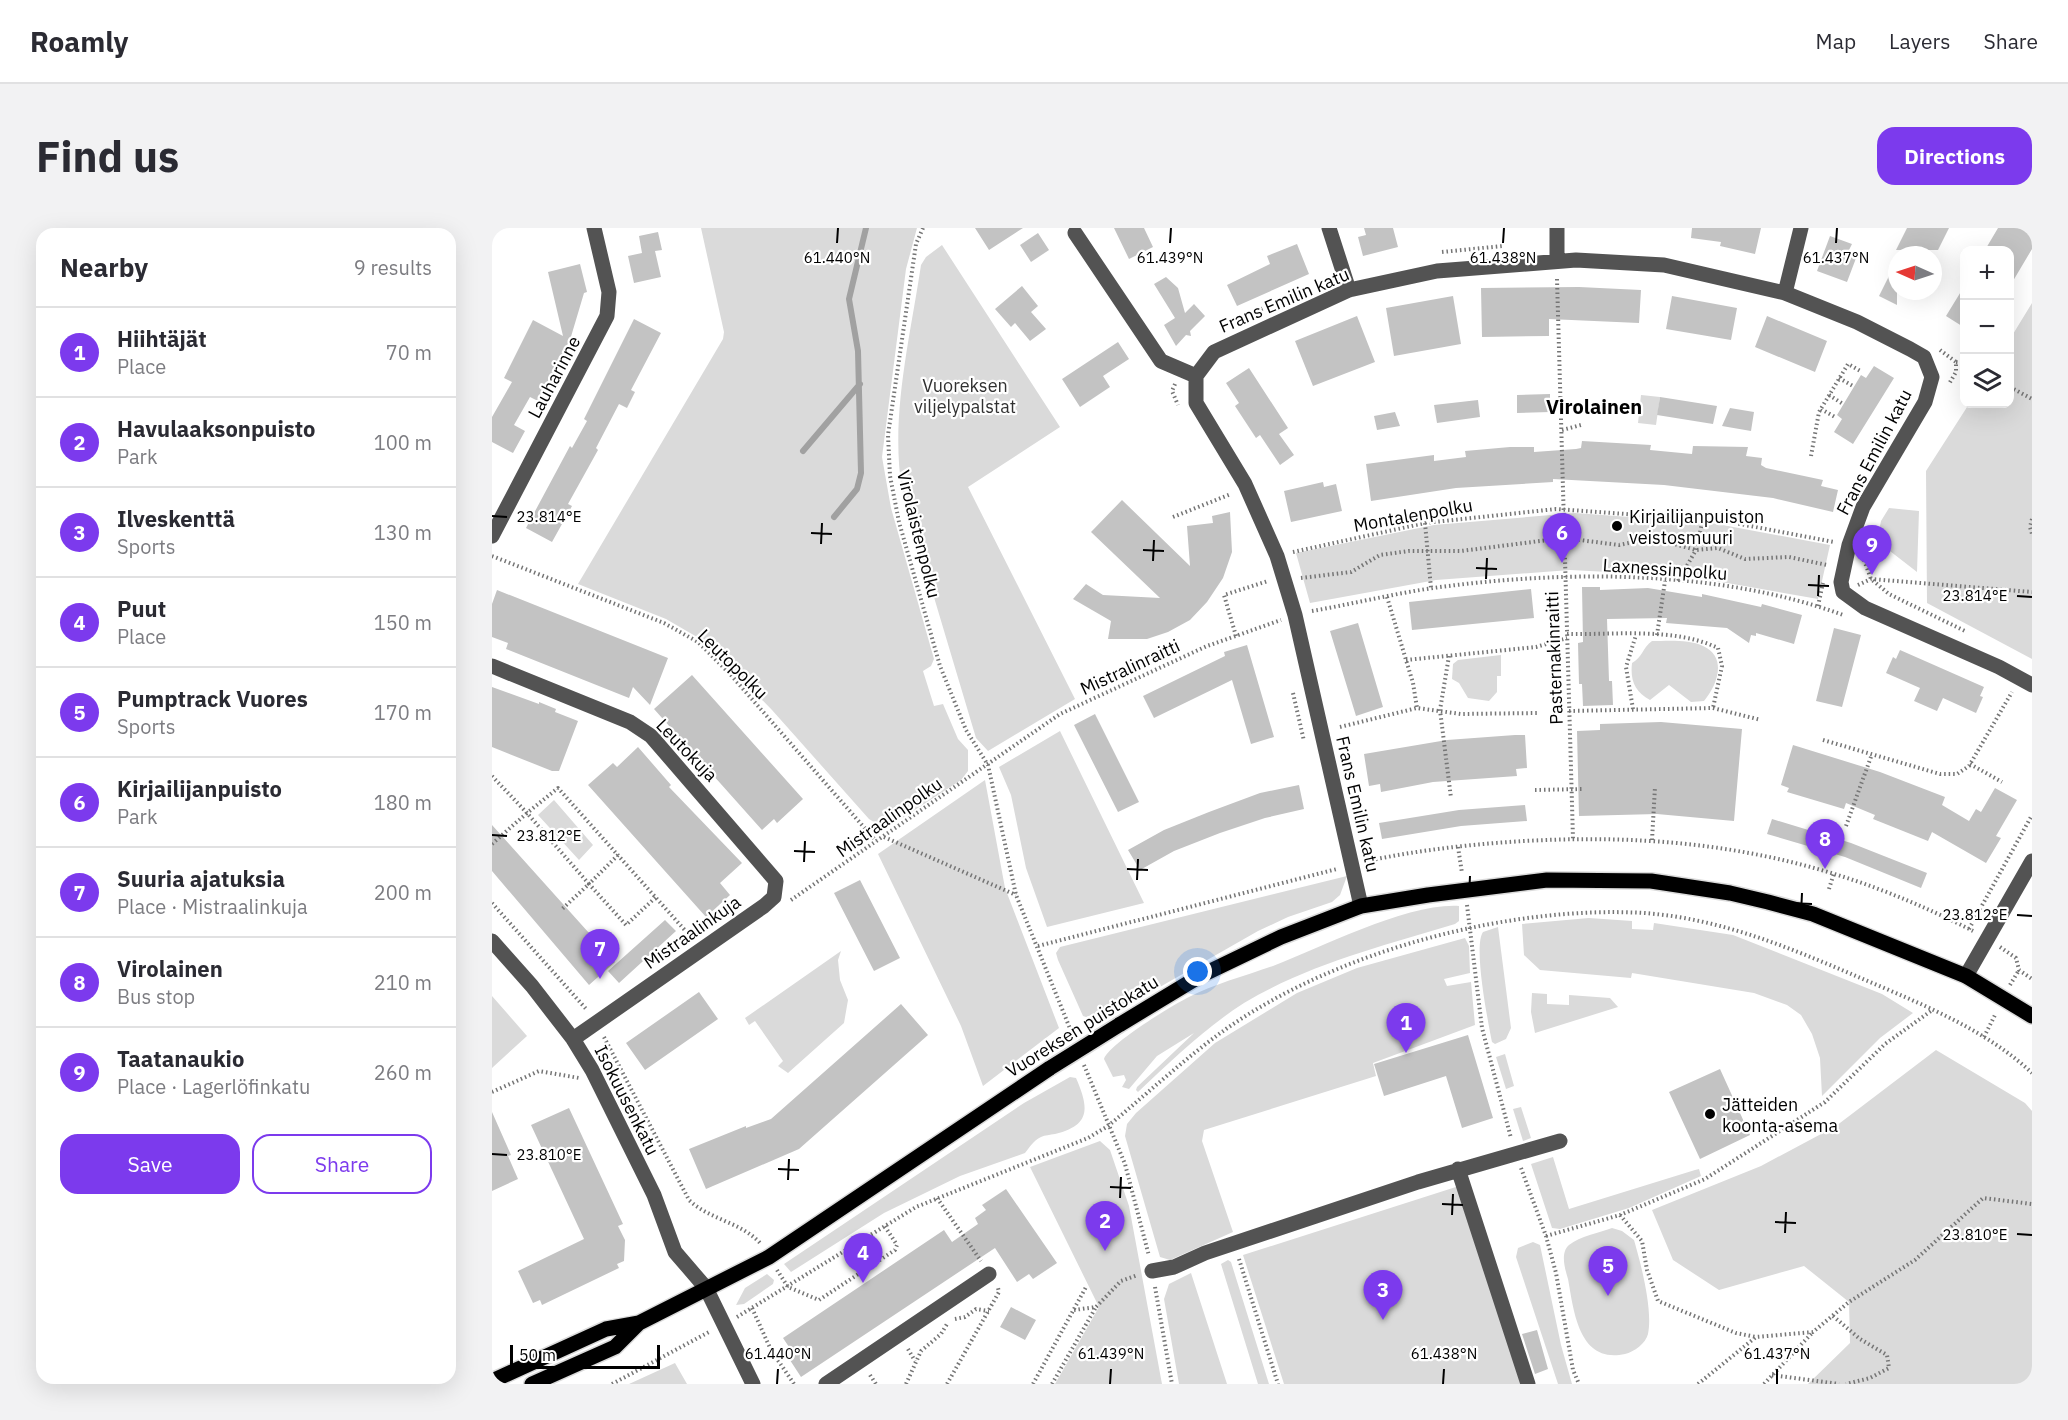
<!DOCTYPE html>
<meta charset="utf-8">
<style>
:root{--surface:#fff;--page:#f2f2f3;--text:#2b2b33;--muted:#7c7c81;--line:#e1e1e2;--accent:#7c3aed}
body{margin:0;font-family:"IBM Plex Sans",sans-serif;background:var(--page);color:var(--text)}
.controls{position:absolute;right:18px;top:18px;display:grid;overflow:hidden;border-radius:12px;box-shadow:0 6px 24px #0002}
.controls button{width:54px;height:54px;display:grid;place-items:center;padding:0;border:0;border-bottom:2px solid var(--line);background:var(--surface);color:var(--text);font:30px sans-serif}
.compass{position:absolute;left:1396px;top:18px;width:54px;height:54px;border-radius:50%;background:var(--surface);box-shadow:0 6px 24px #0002;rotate:273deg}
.scale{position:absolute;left:18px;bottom:15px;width:150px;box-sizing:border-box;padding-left:6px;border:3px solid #000;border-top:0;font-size:16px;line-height:21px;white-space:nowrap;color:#000;-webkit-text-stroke:4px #fff;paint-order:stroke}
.you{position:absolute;left:706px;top:744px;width:21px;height:21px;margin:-15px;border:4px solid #fff;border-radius:50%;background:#1a73e8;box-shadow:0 0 0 9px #1a73e833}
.badge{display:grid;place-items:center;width:39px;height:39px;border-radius:50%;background:var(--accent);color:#fff;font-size:20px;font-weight:700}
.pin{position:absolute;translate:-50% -50px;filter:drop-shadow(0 2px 3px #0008)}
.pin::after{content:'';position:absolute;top:32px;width:21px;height:18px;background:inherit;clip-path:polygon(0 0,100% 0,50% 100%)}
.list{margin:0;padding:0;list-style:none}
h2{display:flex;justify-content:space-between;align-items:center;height:78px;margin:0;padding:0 24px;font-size:26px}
h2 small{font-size:20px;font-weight:400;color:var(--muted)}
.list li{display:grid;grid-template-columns:39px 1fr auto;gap:18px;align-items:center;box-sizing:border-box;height:90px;padding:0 24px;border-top:2px solid var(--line)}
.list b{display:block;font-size:22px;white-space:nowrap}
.list p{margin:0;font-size:20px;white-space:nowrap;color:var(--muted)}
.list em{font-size:20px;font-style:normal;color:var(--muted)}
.actions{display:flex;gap:12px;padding:18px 24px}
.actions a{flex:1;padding:14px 0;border:2px solid var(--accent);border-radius:18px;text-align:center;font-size:21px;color:var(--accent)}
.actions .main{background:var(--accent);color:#fff}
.icon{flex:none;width:33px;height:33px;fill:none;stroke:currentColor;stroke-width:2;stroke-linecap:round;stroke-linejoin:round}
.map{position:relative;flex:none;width:1540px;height:1156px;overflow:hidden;border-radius:18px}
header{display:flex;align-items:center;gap:36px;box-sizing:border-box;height:84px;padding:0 30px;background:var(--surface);border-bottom:2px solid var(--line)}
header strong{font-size:28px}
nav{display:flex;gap:33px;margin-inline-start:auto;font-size:21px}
.intro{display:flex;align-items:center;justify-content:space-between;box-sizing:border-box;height:144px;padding:0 36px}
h1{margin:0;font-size:42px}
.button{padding:15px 27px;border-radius:18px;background:var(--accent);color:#fff;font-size:21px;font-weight:700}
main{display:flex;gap:36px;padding:0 36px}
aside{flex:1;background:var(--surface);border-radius:18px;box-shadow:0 6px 24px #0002}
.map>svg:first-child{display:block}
.green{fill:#dadada}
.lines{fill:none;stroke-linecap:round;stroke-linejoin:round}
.stream{stroke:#a1a1a1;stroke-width:6}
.building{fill:#c3c3c3}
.major-casing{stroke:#dbdbdb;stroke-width:18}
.path{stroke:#757575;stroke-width:4;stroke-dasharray:1.5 3;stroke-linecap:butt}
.minor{stroke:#535353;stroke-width:15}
.major{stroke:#000;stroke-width:15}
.major-bridge-casing{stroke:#dbdbdb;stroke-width:18;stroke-linecap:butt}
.major-bridge{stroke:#000;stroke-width:15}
.ticks{fill:none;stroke:#000;stroke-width:2}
.poi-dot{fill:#000;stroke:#fff;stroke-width:2}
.labels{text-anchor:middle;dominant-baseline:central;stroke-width:4.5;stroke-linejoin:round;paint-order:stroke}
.street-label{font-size:18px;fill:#000;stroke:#fff}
.park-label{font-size:18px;fill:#313131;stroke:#fff}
.poi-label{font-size:18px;fill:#000;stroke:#fff;text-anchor:start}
.neighbourhood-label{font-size:20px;font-weight:bold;fill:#000;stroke:#fff}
.ticks-label{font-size:15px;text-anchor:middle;fill:#000;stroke:#fff;stroke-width:4.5;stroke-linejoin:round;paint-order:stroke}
</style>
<header>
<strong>Roamly</strong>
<nav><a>Map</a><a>Layers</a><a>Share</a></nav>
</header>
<div class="intro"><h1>Find us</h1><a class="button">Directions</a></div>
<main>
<aside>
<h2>Nearby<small>9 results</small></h2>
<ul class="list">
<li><span class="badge">1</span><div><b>Hiihtäjät</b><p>Place</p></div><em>70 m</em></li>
<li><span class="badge">2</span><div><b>Havulaaksonpuisto</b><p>Park</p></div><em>100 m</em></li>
<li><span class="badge">3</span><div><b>Ilveskenttä</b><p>Sports</p></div><em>130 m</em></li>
<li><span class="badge">4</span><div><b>Puut</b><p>Place</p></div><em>150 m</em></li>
<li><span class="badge">5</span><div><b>Pumptrack Vuores</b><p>Sports</p></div><em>170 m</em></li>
<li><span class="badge">6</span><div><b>Kirjailijanpuisto</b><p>Park</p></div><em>180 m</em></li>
<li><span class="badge">7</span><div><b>Suuria ajatuksia</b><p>Place · Mistraalinkuja</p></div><em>200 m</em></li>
<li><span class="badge">8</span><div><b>Virolainen</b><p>Bus stop</p></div><em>210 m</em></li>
<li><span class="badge">9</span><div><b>Taatanaukio</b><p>Place · Lagerlöfinkatu</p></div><em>260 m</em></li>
</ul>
<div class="actions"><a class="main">Save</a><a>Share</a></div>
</aside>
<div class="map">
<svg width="1540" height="1156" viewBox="0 0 1540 1156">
<rect width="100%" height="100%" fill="#fff"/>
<!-- green -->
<path class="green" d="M209 0H425L414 41 390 229 399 280 442 431 439 438 431 443 442 478 451 476 466 511 476 522V543L469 552 398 598 385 596 377 591 280 482 212 413 174 391 86 356 231 111 232 104Z
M450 17 568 199 476 259 583 471 496 523 484 510 410 262C398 188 418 111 429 37L434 29Z
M1540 75V431L1435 375 1434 243 1477 176H1518V111Z
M1149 167 1168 169 1164 197 1146 195Z
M1397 280 1427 283 1425 344 1385 313 1389 293Z
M1083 285 1220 295 1338 317 1326 371 1195 348 1078 342 944 352 818 375 804 325 942 297Z
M1160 413C1175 413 1197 411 1211 418 1236 429 1225 458 1212 473L1199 474 1177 457 1158 472C1143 464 1138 453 1140 435 1150 430 1151 419 1160 413Z
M1009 427V448H1005V464L997 473 976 470 967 455 960 451 961 436 966 432Z
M568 503 652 675 555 699 534 640 519 567 507 539Z
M493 552 513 660 567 800 491 858 469 798 386 626Z
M62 572 101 617 87 632 46 587Z
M855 648 848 667 840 674 796 689 766 703 617 788 610 783 594 789 591 788 566 732 564 725 568 719Z
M967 678V693L963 696C891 718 817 736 752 775 713 800 680 832 646 864L644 862 645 859 702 805 665 828 637 861 630 859 634 852 632 847 621 849 612 831C617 816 679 778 695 770 722 756 753 748 781 738 831 719 915 675 967 678Z
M1097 690 1140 693V701L1161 702 1162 695 1241 707 1390 766 1421 785 1388 810 1330 868 1328 830 1320 806 1309 787 1295 777 1262 765 1140 745 1139 750 1048 742 1032 727 1030 696Z
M1006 699 1019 800 1014 811 1003 816 1000 814C996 794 981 718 991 704Z
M973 710 977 718 978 745 952 751 955 758 979 754 983 797 881 835 884 848 712 902 710 913 741 1004 678 1032 668 1029 633 908 635 896 644 885 723 815 805 765 865 740Z
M349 723 346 732 348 752 356 772 352 795 296 845 286 838 291 833 263 793 257 797 253 790Z
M1040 765 1055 766V776L1077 777V767L1118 770 1126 779 1043 805 1039 784Z
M0 768 35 808 0 840Z
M1444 822 1533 875 1540 883V1156H1316L1358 1115 1357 1074 1312 1038 1227 1062 1181 1032 1160 982 1269 938 1344 898Z
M1013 826 1022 858 1014 861 1004 829Z
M578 849 584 850C597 880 599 897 563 906 558 907 553 907 549 909 541 913 538 919 533 925L468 948 392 985 299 1044 292 1036 532 875Z
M1029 879 1039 910 1031 913 1021 881Z
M608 913 618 922 637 978 670 1156H563L607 1079 538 939Z
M1061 929 1077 981 1203 942 1207 941 1209 948 1137 980 1068 1001 1060 1000 1039 936Z
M967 958 1030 1156H792L751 1027Z
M1120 1000 1130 1003 1142 1012C1149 1036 1161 1082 1156 1106 1154 1115 1142 1124 1133 1126 1087 1136 1082 1084 1076 1051 1073 1041 1068 1025 1077 1017 1088 1008 1107 1005 1120 1000Z
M1041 1014 1048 1017 1069 1117 1080 1156H1066L1024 1029 1026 1020Z
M736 1032 739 1034 777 1156H766L729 1036Z
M699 1045 735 1156H687L672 1071 677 1056Z
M275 1046 282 1052 281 1056 252 1076 244 1077 253 1060Z
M183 1135 195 1156H137Z"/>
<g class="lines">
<!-- stream -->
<path class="stream" d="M311 223 368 156
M342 289 365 261 369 245 366 123 357 71 374 0"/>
</g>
<!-- building -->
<path class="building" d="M483 0H531L497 22Z
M622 0H652L661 19 637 31Z
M872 0H901L906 19 871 28 866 9 874 7Z
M1200 0H1269L1263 26 1228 18 1229 14 1199 10Z
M1415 0H1457L1446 22H1404Z
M1506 0H1540V21L1518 58V22H1493Z
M166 4 170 22 163 23 169 49 142 55 136 28 150 25 147 8Z
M546 5 557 22 539 34 528 17Z
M1338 8 1360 16 1357 22 1366 25 1355 54 1325 43Z
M805 16 817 46 745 78 735 57 778 36 775 28Z
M1405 32V77L1387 68Z
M88 36 95 64 92 65 78 112 46 173 38 169 22 197 33 203 21 225 0 214V189L20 154 12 150 41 92 71 108 56 44Z
M674 49 686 60 693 85 702 76 713 88 698 103 699 108 694 107 684 118 672 97 683 90 662 56Z
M1473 57V100L1454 88Z
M530 58 546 78 539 84 554 101 538 113 523 95 519 99 503 81Z
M1087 59 1149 62 1147 95 1057 91V108L990 109 989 60Z
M961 68 969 116 902 128 894 80Z
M1180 68 1245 80 1239 112 1174 101Z
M865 88 883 134 821 158 803 113Z
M1275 88 1335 113 1323 144 1263 119Z
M142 91 169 105 139 162 143 164 135 180 127 176 104 220 106 222 76 276 80 278 60 314 34 300 78 218 80 220 95 193 92 191Z
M626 114 637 131 611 148 618 159 588 179 570 151Z
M1382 138 1402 150 1361 216 1342 204 1350 191 1345 187 1369 147 1374 150Z
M757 140 796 200 787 206 802 227 788 237 768 207 764 210 743 178 747 175 734 155Z
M1058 166V184L1025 185V167Z
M1168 169 1225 178 1221 196 1165 187Z
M986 172 988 189 945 195 942 177Z
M1238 180 1262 184 1259 203 1230 198Z
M903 184 908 198 885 202 882 188Z
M1090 213 1159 217 1158 222 1200 226 1201 218 1256 219 1254 228 1270 230 1269 237 1274 240 1331 252 1329 258 1346 262 1341 284 1281 270 1172 257 1061 251V254L964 260 879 273 874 236 942 227V233L974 229 973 223 1018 219H1042V224L1084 221 1089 220Z
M831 254 832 259 844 256 850 283 799 294 792 263Z
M630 272 698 338 695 298 721 295 720 288 738 284 740 324 731 350 715 374 698 392 676 404 655 411H616L619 393 581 371 594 356 611 367 668 370 599 304Z
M1090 359H1108V362L1156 360 1210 369V366L1269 379 1270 376 1310 387 1302 416 1264 405V408L1259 407 1257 415 1235 400 1174 395 1175 390 1115 391 1117 453H1120L1121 477 1091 478 1090 456H1087L1086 415 1091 414Z
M1039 361 1042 390 920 402 917 374Z
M5 362 176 430 158 477 141 459 137 470 14 421 16 415 0 409V376Z
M866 395 891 479 864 488 838 403Z
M1342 400 1369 407 1350 479 1324 473Z
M755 417 782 509 759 516 740 452 662 490 651 468 733 428 732 424Z
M1408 422 1492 459 1488 468 1491 469 1484 485 1451 470 1445 483 1422 473 1428 460 1394 445 1401 429 1404 431Z
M200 447 311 571 285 595 282 591 270 602 162 481Z
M0 459 47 476V474L64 481 63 484 86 493 67 543H60L0 519Z
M603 486 647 574 626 584 582 497Z
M1169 494 1250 501 1242 593 1165 586 1087 588 1085 503 1108 502V496Z
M1023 507H1033L1035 540 1024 541 1025 548 941 554 889 564 888 556 877 558 872 526 955 512Z
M1301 517 1388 544 1453 569 1450 577 1477 593 1484 581 1489 584 1503 560 1525 572 1504 608 1509 610 1494 635 1440 604 1436 613 1381 591 1383 587 1354 575 1352 581 1295 564 1297 560 1289 557Z
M146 519 179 557 177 559 250 635 228 655 238 667 214 689 96 557 121 535 125 539Z
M807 557 812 581 773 590 728 605 682 623 648 642 636 622 672 602 717 584 768 565Z
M1033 577 1035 593 969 598 890 611 887 595 967 582Z
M1280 591 1359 615 1435 645 1429 660 1353 629 1275 606Z
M0 597 123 734 97 757 0 643Z
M368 652 408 730 382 743 342 665Z
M173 692 184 703 127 755 116 743Z
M207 764 226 791 153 842 134 815Z
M409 776 436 807 307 921 214 961 197 921 254 898V900L279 891Z
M976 807 1001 890 970 900 954 848 892 868 882 836Z
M1228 841 1258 907 1208 931 1177 864Z
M77 880 131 996 126 998 133 1012 132 1033 125 1036 127 1040 50 1077 48 1072 41 1075 26 1043 92 1011 39 897Z
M0 884 19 927 16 928 26 951 0 963Z
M514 961 565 1035 541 1051 537 1046 525 1054 503 1020 309 1149 294 1126 299 1122 291 1110 452 1002 460 1014 486 996 483 990 494 982 490 977Z
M519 1079 544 1092 533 1112 508 1099Z
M1045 1102 1056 1141 1043 1146 1030 1106Z"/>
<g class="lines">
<!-- major casing -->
<g class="major-casing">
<path id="major" d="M627 797 708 748 789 709 869 678 936 667 1055 652 1159 653 1238 665 1276 674 1321 686 1474 748 1540 788
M0 1153 114 1101 147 1095
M40 1156 123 1119 147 1095 277 1029 558 840"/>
</g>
<!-- path -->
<path class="path" d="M431 0 424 16 396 207 398 248 407 294 448 438 474 502 496 537 524 667 581 808
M950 24 1011 18
M1065 51 1081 611
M765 83 788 73
M1448 122 1464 134V144L1457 156
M1464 134 1472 135
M1347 150 1361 158
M683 156 680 163 686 177
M1518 159 1540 171
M1337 167 1351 176
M1329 181 1343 189
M1070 202 1089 197
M1319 228 1327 184 1356 136 1370 144
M681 289 739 266
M1540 291 1538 299 1540 306
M933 295 939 360
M801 324 933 295 1064 281 1232 293 1342 314
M0 328 172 395 206 414 238 446 384 613
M1372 332 1379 351 1397 366 1475 404
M809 350 859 344 888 327 917 323H969L1072 310 1127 317 1160 310 1204 322 1226 320 1253 331 1297 329 1335 337
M1186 353 1204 322 1211 291
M1366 357 1379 351 1540 364
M895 369 921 455 925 480
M1326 378 1331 355
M820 383C860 376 900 366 941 360 1072 342 1226 341 1351 387
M1075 406C1123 407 1182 399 1226 420L1230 438 1221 480
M1165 407 1173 353
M744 408 732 367 776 353
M957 428 948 482 959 570
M914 432 1044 419 1075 410
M801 465 812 513
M1141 481 1134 439 1144 407
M1077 483 1221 480 1269 492
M848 499 925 480 969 486 1046 485
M1331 512 1448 546H1465L1477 538 1520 464
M1478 536 1510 554
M0 548 35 585 66 560 199 709
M1043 562 1091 561
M1354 598 1380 526
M392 609 524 667
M1160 612 1163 559
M0 616 35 585 97 656 69 682
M966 619 970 645
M126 627 97 656 134 697 164 669
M875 633C927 622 980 616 1033 613 1197 604 1333 627 1481 703
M1337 661 1342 645
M299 672 568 486 715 418 789 392
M0 675 95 782
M975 677 990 800 1019 910
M1477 701 1540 587
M546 718 845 641
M1508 719 1524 730 1527 742 1540 751
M1518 757 1527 742
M112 809 197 972C218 992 249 994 268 1015
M1492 809 1504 785
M592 837 633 936 657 1028
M0 864 47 843 87 850
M1029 940 1054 1008 1064 1045 1081 1142 1087 1156
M445 970 489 1033
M1128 987 1150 1013 1155 1042 1166 1073 1244 1105 1264 1109
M1054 1008 1128 987 1213 951 1333 874 1393 816 1439 783
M747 1031 786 1156
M285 1042 296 1059 327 1072 403 1022 405 1017 392 997
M663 1059 680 1156
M260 1080 279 1122 302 1156
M582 1082 604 1079 629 1053 646 1047
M1341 1088 1368 1111 1395 1127 1397 1140 1378 1150 1354 1156
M245 1089 424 979 596 910 616 898C655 866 693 830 734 801 845 723 1017 677 1152 685 1224 690 1291 717 1357 745 1419 772 1490 798 1540 845
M463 1091 473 1089 484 1081 497 1083
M416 1121 423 1133
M378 1147 384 1156
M1280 1147 1347 1156
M120 1156 217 1104
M414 1156 429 1123 449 1106 455 1096
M455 1156 507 1064 506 1060
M541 1156 594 1059
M560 1156 604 1079
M1206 1156 1264 1109 1321 1104 1357 1074 1423 1032 1491 970 1540 976
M1272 1156 1321 1104"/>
<!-- minor -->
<path class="minor" d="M837 0 857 62
M583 5 669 133 704 148
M1065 33V0
M1293 65 1309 0
M0 308 115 88 117 64 102 0
M0 438 138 494 159 508 284 653 282 669 272 678 81 811
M869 678 803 387 785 328 753 256 704 175V148L722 124 857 62 945 43 1084 32 1172 37 1293 65 1365 94 1418 121 1432 129 1440 149 1433 174 1371 279 1357 317 1349 354 1351 364 1373 380 1507 439 1540 457
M0 713 40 758 81 811 100 842 162 967 183 1024 214 1060 261 1156
M1474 748 1540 633
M966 941 1036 1156
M660 1043 682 1039 713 1025 926 954 1068 913
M334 1156 497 1046"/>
<!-- major -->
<use href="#major" class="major"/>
<!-- major-bridge casing -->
<g class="major-bridge-casing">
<path id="major-bridge" d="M558 840 627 797"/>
</g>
<!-- major-bridge -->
<use href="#major-bridge" class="major-bridge"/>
</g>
<!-- ticks -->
<path class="ticks" d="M345 15 346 0M678 15 679 0M1011 15 1012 0M1344 15 1345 0M0 288 15 289M319 305 340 306M329 316 330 295M651 322 672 323M661 333 662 312M984 340 1005 341M994 351 995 330M1316 357 1337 358M1326 368 1327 347M1525 368 1540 369M0 607 15 608M302 623 323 624M312 634 313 613M635 641 656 642M645 652 646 631M967 658 988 659M977 669 978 648M1299 675 1320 676M1309 686 1310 665M1525 687 1540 688M0 926 15 927M286 941 307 942M296 952 297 931M618 959 639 960M628 970 629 949M950 976 971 977M960 987 961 966M1283 994 1304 995M1293 1005 1294 984M1525 1006 1540 1007M285 1156 286 1141M618 1156 619 1141M951 1156 952 1141M1285 1156V1141"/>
<!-- markers -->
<g class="poi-dot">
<circle cx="1125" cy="298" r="6"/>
<circle cx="1218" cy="886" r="6"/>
</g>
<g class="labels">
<!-- street labels -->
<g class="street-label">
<text transform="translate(792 72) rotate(-23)">Frans Emilin katu</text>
<text transform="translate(62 149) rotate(-62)">Lauharinne</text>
<text transform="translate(1382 224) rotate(-62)">Frans Emilin katu</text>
<text transform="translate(921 287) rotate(-10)">Montalenpolku</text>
<text transform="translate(427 306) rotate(76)">Virolaistenpolku</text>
<text transform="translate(1173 341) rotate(4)">Laxnessinpolku</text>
<text transform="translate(1062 430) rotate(-92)">Pasternakinraitti</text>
<text transform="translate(241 436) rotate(45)">Leutopolku</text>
<text transform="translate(638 439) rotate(-25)">Mistralinraitti</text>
<text transform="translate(195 522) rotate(46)">Leutokuja</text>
<text transform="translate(866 576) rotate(77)">Frans Emilin katu</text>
<text transform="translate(397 589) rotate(-35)">Mistraalinpolku</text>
<text transform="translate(200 704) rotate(-35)">Mistraalinkuja</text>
<text transform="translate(590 798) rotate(-32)">Vuoreksen puistokatu</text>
<text transform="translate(135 872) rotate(63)">Isokuusenkatu</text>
</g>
<!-- park labels -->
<g class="park-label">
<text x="473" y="157">Vuoreksen<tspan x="473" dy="21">viljelypalstat</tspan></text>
</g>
<!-- poi labels -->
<g class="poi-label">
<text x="1137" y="288">Kirjailijanpuiston<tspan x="1137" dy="21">veistosmuuri</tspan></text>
<text x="1230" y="876">Jätteiden<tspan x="1230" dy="21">koonta-asema</tspan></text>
</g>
<!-- neighbourhood labels -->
<g class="neighbourhood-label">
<text x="1102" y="178">Virolainen</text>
</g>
</g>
<g class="ticks-label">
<text x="345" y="35">61.440°N</text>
<text x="678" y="35">61.439°N</text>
<text x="1011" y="35">61.438°N</text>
<text x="1344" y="35">61.437°N</text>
<text x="57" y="294">23.814°E</text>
<text x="1483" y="373">23.814°E</text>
<text x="57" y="613">23.812°E</text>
<text x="1483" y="692">23.812°E</text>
<text x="57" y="932">23.810°E</text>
<text x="1483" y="1012">23.810°E</text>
<text x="286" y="1131">61.440°N</text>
<text x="619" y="1131">61.439°N</text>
<text x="952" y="1131">61.438°N</text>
<text x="1285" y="1131">61.437°N</text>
</g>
</svg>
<div class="controls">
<button>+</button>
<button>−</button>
<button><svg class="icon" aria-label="layers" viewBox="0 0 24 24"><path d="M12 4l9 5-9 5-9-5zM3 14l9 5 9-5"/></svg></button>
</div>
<svg class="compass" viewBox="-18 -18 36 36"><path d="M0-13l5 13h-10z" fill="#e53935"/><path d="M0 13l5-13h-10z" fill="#7c7c81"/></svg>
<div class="scale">50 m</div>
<div class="you"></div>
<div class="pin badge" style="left:914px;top:825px">1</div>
<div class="pin badge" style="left:613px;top:1023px">2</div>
<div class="pin badge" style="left:891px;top:1092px">3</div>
<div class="pin badge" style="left:371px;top:1055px">4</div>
<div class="pin badge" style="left:1116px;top:1068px">5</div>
<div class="pin badge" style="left:1070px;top:335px">6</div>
<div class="pin badge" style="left:108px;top:751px">7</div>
<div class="pin badge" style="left:1333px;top:641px">8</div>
<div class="pin badge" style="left:1380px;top:347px">9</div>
</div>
</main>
